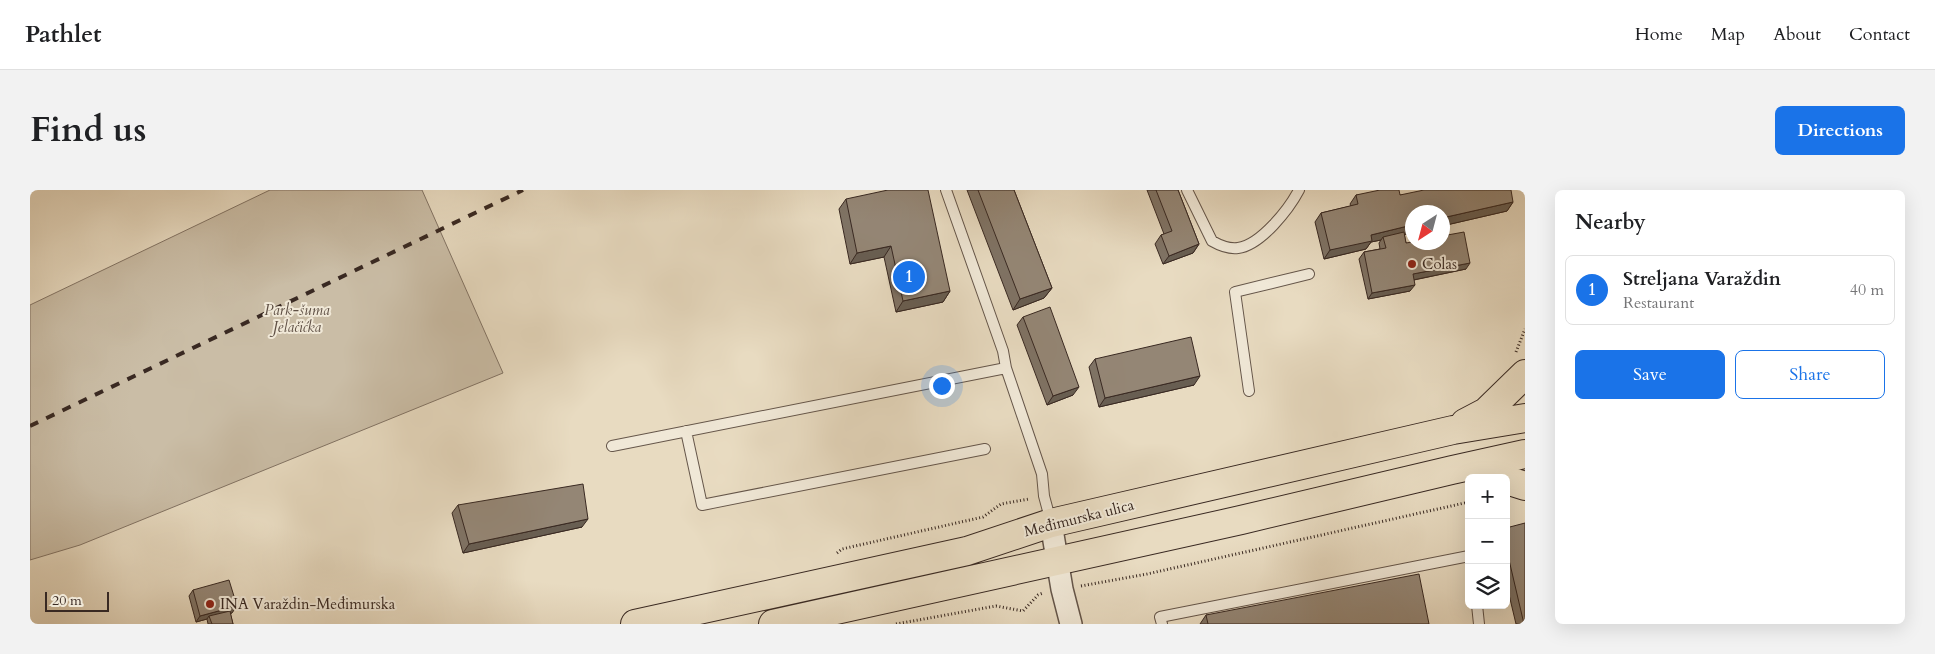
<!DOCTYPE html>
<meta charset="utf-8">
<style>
:root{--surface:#fff;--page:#f2f2f2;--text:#202124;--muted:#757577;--line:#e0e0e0;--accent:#1a73e8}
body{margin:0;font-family:Cardo,serif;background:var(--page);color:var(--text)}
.controls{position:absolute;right:15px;bottom:15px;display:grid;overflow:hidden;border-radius:8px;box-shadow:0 5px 20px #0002}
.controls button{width:45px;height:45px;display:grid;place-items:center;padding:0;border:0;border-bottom:1px solid var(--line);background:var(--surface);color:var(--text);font:25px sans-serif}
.compass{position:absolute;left:1375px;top:15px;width:45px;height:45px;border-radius:50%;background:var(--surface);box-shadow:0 5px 20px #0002;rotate:216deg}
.scale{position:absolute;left:15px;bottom:12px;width:64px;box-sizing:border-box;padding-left:5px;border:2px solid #392922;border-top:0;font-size:14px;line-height:18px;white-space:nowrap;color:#392922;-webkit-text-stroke:4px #f0e8d7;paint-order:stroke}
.you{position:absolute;left:911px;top:195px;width:18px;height:18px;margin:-12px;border:4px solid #fff;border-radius:50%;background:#1a73e8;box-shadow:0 0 0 8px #1a73e833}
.badge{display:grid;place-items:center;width:32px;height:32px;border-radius:50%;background:var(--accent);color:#fff;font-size:16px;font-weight:700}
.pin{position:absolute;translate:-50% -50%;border:2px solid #fff;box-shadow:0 1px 5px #0006}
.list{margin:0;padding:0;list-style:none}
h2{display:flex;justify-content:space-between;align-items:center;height:65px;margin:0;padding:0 20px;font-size:21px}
h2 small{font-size:16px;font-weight:400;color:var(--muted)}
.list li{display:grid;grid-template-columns:32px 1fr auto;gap:15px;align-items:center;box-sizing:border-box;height:70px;margin:0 10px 10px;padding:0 10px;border:1px solid var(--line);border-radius:8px}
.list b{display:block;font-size:19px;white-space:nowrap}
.list p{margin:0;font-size:16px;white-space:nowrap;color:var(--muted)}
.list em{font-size:16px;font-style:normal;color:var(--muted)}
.actions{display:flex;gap:10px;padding:15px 20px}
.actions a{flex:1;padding:11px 0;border:1px solid var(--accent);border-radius:8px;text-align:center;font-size:18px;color:var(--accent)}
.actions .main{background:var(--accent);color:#fff}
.icon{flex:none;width:28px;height:28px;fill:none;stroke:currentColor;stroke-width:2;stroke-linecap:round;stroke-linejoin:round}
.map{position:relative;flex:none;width:1495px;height:434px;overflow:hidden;border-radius:8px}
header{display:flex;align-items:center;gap:30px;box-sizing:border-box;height:70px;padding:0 25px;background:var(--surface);border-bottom:1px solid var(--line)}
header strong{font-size:24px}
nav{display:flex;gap:28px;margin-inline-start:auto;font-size:18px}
.intro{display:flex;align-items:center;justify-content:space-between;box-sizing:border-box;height:120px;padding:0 30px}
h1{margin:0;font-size:35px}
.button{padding:12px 22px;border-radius:8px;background:var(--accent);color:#fff;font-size:18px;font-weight:700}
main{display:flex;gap:30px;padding:0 30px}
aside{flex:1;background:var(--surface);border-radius:8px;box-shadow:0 5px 20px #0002}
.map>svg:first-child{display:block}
.green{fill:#cabda6;stroke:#827364}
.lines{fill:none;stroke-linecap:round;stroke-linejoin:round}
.lane-casing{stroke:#65564a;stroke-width:12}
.street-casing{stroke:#65564a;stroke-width:24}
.primary-casing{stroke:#392922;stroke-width:30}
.path{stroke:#392922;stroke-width:3;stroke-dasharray:1 2.5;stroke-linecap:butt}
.lane{stroke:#f0e8d7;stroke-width:10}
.street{stroke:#f0e8d7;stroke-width:21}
.primary{stroke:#e8dbc1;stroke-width:28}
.rail{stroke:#392922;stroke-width:4;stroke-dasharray:9 9;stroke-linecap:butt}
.wall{fill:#7f7365;stroke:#392922}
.shaded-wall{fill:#685e52;stroke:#392922}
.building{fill:#948675;stroke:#392922}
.poi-dot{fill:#8f2418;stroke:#f0e8d7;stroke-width:2}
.labels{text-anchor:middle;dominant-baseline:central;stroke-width:4;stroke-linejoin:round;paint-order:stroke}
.poi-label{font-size:15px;fill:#392922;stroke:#f0e8d7;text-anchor:start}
.park-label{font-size:15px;font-style:italic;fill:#5d4e43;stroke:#f0e8d7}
.street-label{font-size:15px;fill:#392922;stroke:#f0e8d7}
</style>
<header>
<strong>Pathlet</strong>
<nav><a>Home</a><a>Map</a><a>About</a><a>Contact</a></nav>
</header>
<div class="intro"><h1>Find us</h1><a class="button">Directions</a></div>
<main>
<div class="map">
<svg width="1495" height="434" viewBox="0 0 1495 434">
<rect width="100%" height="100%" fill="#e8dbc1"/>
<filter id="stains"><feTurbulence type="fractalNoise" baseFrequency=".004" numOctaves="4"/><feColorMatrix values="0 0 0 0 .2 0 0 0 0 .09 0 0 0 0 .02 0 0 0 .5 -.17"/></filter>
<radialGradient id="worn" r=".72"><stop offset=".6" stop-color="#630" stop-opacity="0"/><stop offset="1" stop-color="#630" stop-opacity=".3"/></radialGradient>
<!-- green -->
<path class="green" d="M240 0H392L473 183 50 355 0 370V115Z"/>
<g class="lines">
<!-- lane casing -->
<g class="lane-casing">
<path id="lane" d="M916 0 973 161 976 178 1012 284 1014 306 1021 332
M1157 0 1182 51C1189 55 1200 59 1208 58 1231 55 1259 19 1269 0
M1219 201 1205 102 1279 84
M656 241 672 315 955 259
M582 256 976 178
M1447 415 1449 434
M1132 434 1130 427 1439 366"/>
</g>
<!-- street casing -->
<g class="street-casing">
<path id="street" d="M1021 333 1032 399 1041 434"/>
</g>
<!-- primary casing -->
<g class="primary-casing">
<path id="primary" d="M1435 233 1456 222 1495 184
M1476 290 1495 296
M605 434 937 361 1021 333 1423 240 1495 228
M743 434 1211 330 1422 280 1495 264"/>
</g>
<!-- path -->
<path class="path" d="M1486 162 1495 139
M807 363 812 359 953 327 971 314 999 309
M1051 396 1117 384 1439 312
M866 434 966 416 993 421 1008 405 1013 403"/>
<!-- lane -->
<use href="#lane" class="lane"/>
<!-- street -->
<use href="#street" class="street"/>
<!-- primary -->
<use href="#primary" class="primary"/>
<!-- rail -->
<path class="rail" d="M0 236 493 0"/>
</g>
<!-- wall -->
<path class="wall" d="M937 0H984L1022 98 1014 108 983 120Z
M1117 0H1148L1169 54 1163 63 1133 74 1125 54 1131 45 1134 44Z
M1326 5H1370L1483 12 1477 21 1412 36V22H1382V43L1374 44 1376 53 1436 79 1384 90 1380 101 1338 109 1329 69 1334 62 1350 59 1349 53 1351 50 1341 52 1336 59 1294 69 1285 32 1291 23 1321 16 1320 14Z
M816 9 920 101 913 112 866 122 854 67 820 74 809 19Z
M993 127 1043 205 1017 215 987 135Z
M1065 169 1164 195 1069 217 1059 177Z
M428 315 552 337 433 363 422 323Z
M1476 338 1495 434H1486L1476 392Z
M163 400 202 423H200L203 434H178L177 429 166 432 159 406Z
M1176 425 1399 434H1170Z"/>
<!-- shaded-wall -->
<path class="shaded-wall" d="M1483 12 1477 21 1412 36V28Z
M1382 35V43L1354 49 1353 47 1351 50 1341 52 1336 59 1294 69 1300 60 1341 45Z
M1169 54 1163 63 1133 74 1139 66Z
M861 56 854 67 820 74 827 63Z
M1440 73 1436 79 1378 91 1383 84Z
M1385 95 1380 101 1338 109 1342 103Z
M1022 98 1014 108 983 120 990 109Z
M920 101 913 112 866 122 873 111Z
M1170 186 1164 195 1069 217 1075 208Z
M1049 197 1043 205 1017 215 1023 206Z
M558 329 552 337 433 363 439 354Z
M207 416 202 423 180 428 179 426 177 429 166 432 170 426Z"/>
<!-- building -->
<path class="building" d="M858 0H898L920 101 873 111 861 56 827 63 816 9Z
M948 0H984L1022 98 990 109Z
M1126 0H1148L1169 54 1139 66 1131 45 1142 41Z
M1350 0H1369L1370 5 1394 0H1481L1483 12 1412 28V22H1382V35L1341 45 1342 51 1300 60 1291 23 1328 14 1326 5Z
M1374 42 1376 53 1382 52H1412V46L1434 42 1440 73 1383 84 1385 95 1342 103 1334 62 1356 58 1353 47Z
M1020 117 1049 197 1023 206 993 127Z
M1161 147 1170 186 1075 208 1065 169Z
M553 294 558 329 439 354 428 315Z
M1495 333V434H1494L1476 357V338Z
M1389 384 1399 434H1178L1176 425Z
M199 390 207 416 170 426 163 400Z
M200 421 203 434H182L179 426Z"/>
<!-- markers -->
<g class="poi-dot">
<circle cx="1382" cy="74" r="5"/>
<circle cx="180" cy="414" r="5"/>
</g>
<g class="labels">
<!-- poi labels -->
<g class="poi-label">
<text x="1392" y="74">Colas</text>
<text x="190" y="414">INA Varaždin-Međimurska</text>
</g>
<!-- park labels -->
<g class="park-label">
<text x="267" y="120">Park-šuma<tspan x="267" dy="17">Jelačićka</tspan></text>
</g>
<!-- street labels -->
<g class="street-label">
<text transform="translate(1049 328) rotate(-14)">Međimurska ulica</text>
</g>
</g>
<rect width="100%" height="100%" filter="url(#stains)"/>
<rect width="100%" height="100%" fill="url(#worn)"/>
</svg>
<div class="controls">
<button>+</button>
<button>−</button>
<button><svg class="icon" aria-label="layers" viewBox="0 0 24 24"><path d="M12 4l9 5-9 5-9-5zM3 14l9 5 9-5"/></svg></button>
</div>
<svg class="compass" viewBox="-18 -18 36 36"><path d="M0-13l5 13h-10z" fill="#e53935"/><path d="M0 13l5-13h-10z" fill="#757577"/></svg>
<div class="scale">20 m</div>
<div class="you"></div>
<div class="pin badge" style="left:879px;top:87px">1</div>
</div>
<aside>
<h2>Nearby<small></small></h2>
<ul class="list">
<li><span class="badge">1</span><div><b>Streljana Varaždin</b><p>Restaurant</p></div><em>40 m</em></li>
</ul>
<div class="actions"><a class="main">Save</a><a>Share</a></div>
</aside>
</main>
